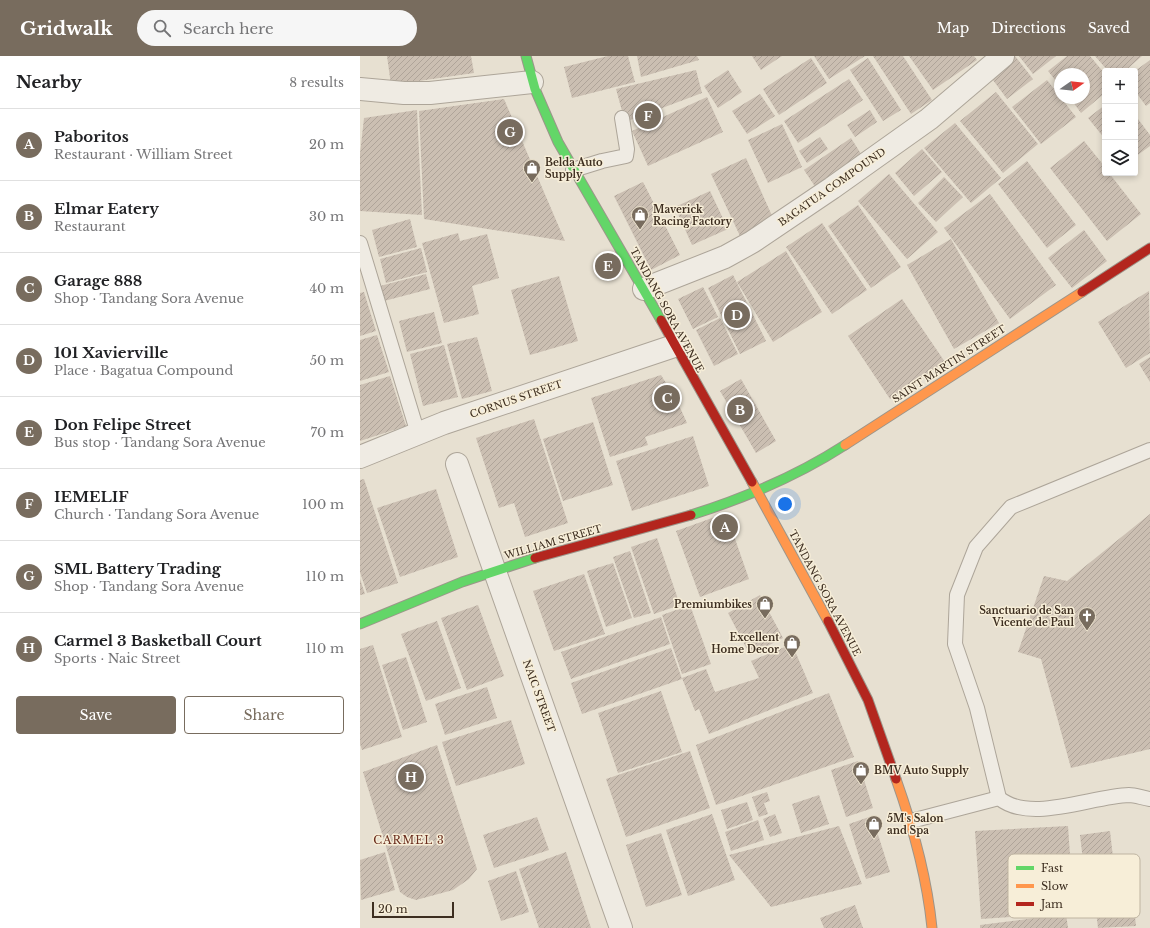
<!DOCTYPE html>
<meta charset="utf-8">
<style>
:root{--surface:#fff;--page:#f6f6f6;--text:#202124;--muted:#757577;--line:#e0e0e0;--accent:#786c5e}
body{margin:0;font-family:"Libre Baskerville",serif;background:var(--page);color:var(--text)}
.controls{position:absolute;right:12px;top:12px;display:grid;overflow:hidden;border-radius:4px;box-shadow:0 2px 6px #0003}
.controls button{width:36px;height:36px;display:grid;place-items:center;padding:0;border:0;border-bottom:1px solid var(--line);background:var(--surface);color:var(--text);font:20px sans-serif}
.compass{position:absolute;left:694px;top:12px;width:36px;height:36px;border-radius:50%;background:var(--surface);box-shadow:0 2px 6px #0003;rotate:76deg}
.scale{position:absolute;left:12px;bottom:10px;width:82px;box-sizing:border-box;padding-left:4px;border:2px solid #3d2e20;border-top:0;font-size:11px;line-height:14px;white-space:nowrap;color:#3d2e20;-webkit-text-stroke:3px #f7eed8;paint-order:stroke}
.you{position:absolute;left:425px;top:448px;width:14px;height:14px;margin:-10px;border:3px solid #fff;border-radius:50%;background:#1a73e8;box-shadow:0 0 0 6px #1a73e833}
.badge{display:grid;place-items:center;width:26px;height:26px;border-radius:50%;background:var(--accent);color:#fff;font-size:13px;font-weight:700}
.pin{position:absolute;translate:-50% -50%;border:2px solid #fff;box-shadow:0 1px 4px #0006}
.list{margin:0;padding:0;list-style:none}
h2{display:flex;justify-content:space-between;align-items:center;height:52px;margin:0;padding:0 16px;font-size:17px}
h2 small{font-size:13px;font-weight:400;color:var(--muted)}
.list li{display:grid;grid-template-columns:26px 1fr auto;gap:12px;align-items:center;box-sizing:border-box;height:72px;padding:0 16px;border-top:1px solid var(--line)}
.list b{display:block;font-size:15px;white-space:nowrap}
.list p{margin:0;font-size:13px;white-space:nowrap;color:var(--muted)}
.list em{font-size:13px;font-style:normal;color:var(--muted)}
.actions{display:flex;gap:8px;padding:12px 16px}
.actions a{flex:1;padding:9px 0;border:1px solid var(--accent);border-radius:4px;text-align:center;font-size:14px;color:var(--accent)}
.actions .main{background:var(--accent);color:#fff}
.icon{flex:none;width:22px;height:22px;fill:none;stroke:currentColor;stroke-width:2;stroke-linecap:round;stroke-linejoin:round}
.map{position:relative;flex:none;width:790px;height:872px;overflow:hidden}
header{display:flex;align-items:center;gap:24px;box-sizing:border-box;height:56px;padding:0 20px;background:var(--accent);color:#fff}
header strong{font-size:19px}
nav{display:flex;gap:22px;margin-inline-start:auto;font-size:14px}
.search{width:280px;height:36px;background:var(--page);display:flex;align-items:center;gap:10px;box-sizing:border-box;padding:0 14px;border-radius:22px;color:var(--muted);font-size:15px}
main{display:flex}
aside{flex:1;background:var(--surface)}
.map>svg:first-child{display:block}
.building{fill:url(#building-hatch)}
.lines{fill:none;stroke-linecap:round;stroke-linejoin:round}
.lane-casing{stroke:#ada599;stroke-width:16}
.street-casing{stroke:#ada599;stroke-width:24}
.fast-casing{stroke:#9c958a;stroke-width:11}
.slow-casing{stroke:#9c958a;stroke-width:11}
.jam-casing{stroke:#9c958a;stroke-width:11}
.lane{stroke:#efebe3;stroke-width:14}
.street{stroke:#efebe3;stroke-width:22}
.fast{stroke:#63d668;stroke-width:9}
.slow{stroke:#ff974d;stroke-width:9}
.jam{stroke:#b3261e;stroke-width:9}
.labels{text-anchor:middle;dominant-baseline:central;stroke-width:3;stroke-linejoin:round;paint-order:stroke}
.poi-label{font-size:10px;font-weight:bold;fill:#3d2e20;stroke:#f7eed8;text-anchor:start}
.street-label{font-size:10px;fill:#3d2e20;stroke:#f7eed8}
.neighbourhood-label{font-size:11px;letter-spacing:1px;fill:#6b2e1e;stroke:#f7eed8}
.key{fill:#f7eed8;stroke:#bfb4a1;stroke-width:1}
.key-label{font-size:11px;fill:#3d2e20}
</style>
<header>
<strong>Gridwalk</strong>
<div class="search"><svg class="icon" aria-label="search" viewBox="0 0 24 24"><circle cx="10" cy="10" r="6"/><path d="M15 15l6 6"/></svg>Search here</div>
<nav><a>Map</a><a>Directions</a><a>Saved</a></nav>
</header>
<main>
<aside>
<h2>Nearby<small>8 results</small></h2>
<ul class="list">
<li><span class="badge">A</span><div><b>Paboritos</b><p>Restaurant · William Street</p></div><em>20 m</em></li>
<li><span class="badge">B</span><div><b>Elmar Eatery</b><p>Restaurant</p></div><em>30 m</em></li>
<li><span class="badge">C</span><div><b>Garage 888</b><p>Shop · Tandang Sora Avenue</p></div><em>40 m</em></li>
<li><span class="badge">D</span><div><b>101 Xavierville</b><p>Place · Bagatua Compound</p></div><em>50 m</em></li>
<li><span class="badge">E</span><div><b>Don Felipe Street</b><p>Bus stop · Tandang Sora Avenue</p></div><em>70 m</em></li>
<li><span class="badge">F</span><div><b>IEMELIF</b><p>Church · Tandang Sora Avenue</p></div><em>100 m</em></li>
<li><span class="badge">G</span><div><b>SML Battery Trading</b><p>Shop · Tandang Sora Avenue</p></div><em>110 m</em></li>
<li><span class="badge">H</span><div><b>Carmel 3 Basketball Court</b><p>Sports · Naic Street</p></div><em>110 m</em></li>
</ul>
<div class="actions"><a class="main">Save</a><a>Share</a></div>
</aside>
<div class="map">
<svg width="790" height="872" viewBox="0 0 790 872">
<defs>
<pattern id="building-hatch" width="6" height="6" patternUnits="userSpaceOnUse"><rect width="6" height="6" fill="#cbbfb2"/><path d="M-1 1l2-2M0 6l6-6M5 7l2-2" fill="none" stroke="#afa499"/></pattern>
</defs>
<rect width="100%" height="100%" fill="#e7e0d1"/>
<!-- building -->
<path class="building" d="M27 0H111L114 17 31 29Z
M248 0H268L275 26 212 42 204 11Z
M277 0H337L339 4 281 21Z
M392 0H422L401 14Z
M454 0H505L469 23Z
M513 0H543L572 44 551 58Z
M549 0H614L617 4 573 34Z
M655 0 673 23 647 43 630 20Z
M659 0H696L673 18Z
M707 0H730L745 18V37L721 57 710 42H724V18H700V30L688 15Z
M735 0H782L765 15H748Z
M451 2 467 27 419 59 403 33Z
M508 2 541 54 523 65 490 14Z
M790 4V47L786 50 775 35V15Z
M336 14 342 37 265 66 256 33Z
M368 14 382 36 358 52 344 30Z
M489 23 503 44 438 87 424 65Z
M687 24 716 61 681 88 652 51Z
M636 36 678 88 643 117 600 65Z
M400 38 415 60 387 78 372 55Z
M347 41 363 76 288 110 272 75Z
M144 43 205 185 64 163 59 55Z
M745 49V83L728 62Z
M57 54 62 159 0 155V98L4 62Z
M510 54 517 66 495 81 487 69Z
M775 59 790 79V90L775 101Z
M595 67 641 122 611 147 564 92Z
M422 68 442 111 408 127 388 84Z
M460 81 468 93 447 107 439 95Z
M491 82 503 101 456 132 444 114Z
M724 85 745 111V117H749L781 158 747 185 690 112Z
M562 93 582 116 554 140 535 117Z
M386 102 414 164 380 180 351 118Z
M667 105 716 169 687 192 638 128Z
M529 118 578 176 547 203 498 145Z
M584 121 603 141 576 166 558 147Z
M283 126 320 199 291 214 254 140Z
M350 135 368 173 332 189 315 151Z
M630 138 696 229 650 263 584 172Z
M498 149 541 211 511 232 468 170Z
M50 163 57 191 19 201 12 174Z
M462 167 507 234 472 258 426 191Z
M724 174 747 205 712 232 688 202Z
M98 177 100 185 127 178 139 222 112 230 119 258 84 267 62 187Z
M591 183 639 267 594 293 547 209Z
M61 192 67 216 26 227 20 203Z
M426 195 462 256 413 286 377 226Z
M66 218 70 233 24 245 20 230Z
M373 219 406 285 380 298 348 232Z
M199 220 218 285 170 299 151 234Z
M343 231 358 261 333 273 318 243Z
M789 235 790 297 766 312 738 266Z
M4 236 16 275 0 280V237Z
M542 243 585 306 530 343 488 280Z
M74 256 82 287 47 296 39 265Z
M360 262 378 298 354 310 336 274Z
M17 279 29 316 0 325V284Z
M117 281 132 335 102 343 87 288Z
M84 289 98 341 63 350 50 298Z
M790 301V326L779 308Z
M301 319 317 345 327 367 285 381 288 389 250 401 231 342Z
M30 320 46 370 0 385V329Z
M381 323 416 385 396 397 360 335Z
M174 363 208 467 165 481 154 447 139 452 116 382Z
M233 366 253 429 203 445 183 383Z
M333 380 349 430 272 455 256 405Z
M4 423 38 527 7 537 0 516V424Z
M76 433 98 501 40 521 17 452Z
M366 457 389 523 340 541 316 475Z
M790 458V693L711 712 681 603 658 596 684 520 707 525Z
M297 482 320 549 294 558 271 491Z
M270 495 291 557 274 562 253 501Z
M253 507 272 562 246 571 227 515Z
M224 518 245 578 194 595 173 535Z
M0 523 5 538 0 539Z
M400 539 423 582 390 599 368 557Z
M118 549 144 620 107 634 81 562Z
M330 549 351 608 322 618 302 559Z
M301 561 310 588 211 623 201 596Z
M77 565 101 632 66 645 41 578Z
M432 588 453 637 349 678 339 653 335 655 322 622 346 613 355 636 399 622 391 605Z
M13 589 42 681 2 694 0 688V593Z
M311 592 322 623 222 658 211 627Z
M46 601 67 666 43 674 22 609Z
M127 631 137 662 85 679 75 648Z
M301 635 322 696 258 717 238 657Z
M469 637 494 701 356 749 336 689Z
M151 664 165 708 96 730 82 686Z
M77 689 117 813 109 823 93 834 56 844 47 841 40 836 3 716Z
M330 695 350 752 266 781 246 723Z
M498 705 513 752 486 761 471 714Z
M407 736 410 745 404 747 408 758 399 761 392 741Z
M459 739 469 768 441 777 432 748Z
M387 746 393 764 367 773 361 754Z
M352 758 375 824 328 840 306 774Z
M415 758 422 777 410 781 403 763Z
M512 760 530 816 506 823 489 768Z
M177 761 189 794 134 812 123 779Z
M398 764 404 784 371 795 365 776Z
M479 770 502 828 411 851 369 799Z
M708 770 714 857 621 863 615 775Z
M750 775 754 810 724 813 720 779Z
M301 777 322 839 286 851 266 789Z
M25 796 35 834 1 844 0 804Z
M206 796 231 872H179L159 813Z
M156 815 169 856 141 865 128 825Z
M771 825 776 870 738 872 733 829Z
M495 849 503 872H464L460 862Z
M706 858 708 872H620V869Z"/>
<g class="lines">
<!-- lane casing -->
<g class="lane-casing">
<path id="lane" d="M213 114 242 105 266 100 267 93 262 62
M0 187 58 378
M790 394 651 451 616 491 597 539 595 588 617 652 639 742C670 768 732 740 769 739 775 739 783 742 790 743
M551 765 639 742"/>
</g>
<!-- street casing -->
<g class="street-casing">
<path id="street" d="M0 33 44 37H70L172 26
M284 233 365 201 392 186 472 132 569 63 643 0
M0 401 84 367 314 290
M97 408 261 872"/>
</g>
<!-- fast casing -->
<g class="fast-casing">
<path id="fast" d="M166 0 175 33 198 86 301 264
M331 459C385 442 437 420 485 389
M0 568 102 526 175 502"/>
</g>
<!-- slow casing -->
<g class="slow-casing">
<path id="slow" d="M485 389 722 236
M392 426 468 565
M536 723C553 771 567 821 572 872"/>
</g>
<!-- jam casing -->
<g class="jam-casing">
<path id="jam" d="M722 236 790 192
M301 264 392 426
M175 502 331 459
M468 565 508 644 536 723"/>
</g>
<!-- lane -->
<use href="#lane" class="lane"/>
<!-- street -->
<use href="#street" class="street"/>
<!-- fast -->
<use href="#fast" class="fast"/>
<!-- slow -->
<use href="#slow" class="slow"/>
<!-- jam -->
<use href="#jam" class="jam"/>
</g>
<!-- icons -->
<defs>
<g id="shop-pin" transform="scale(0.9)"><path d="M0 17L-7.5 6A9.5 9.5 0 1 1 7.5 6Z" fill="#786c5e" stroke="#f7eed8"/><path d="M-5-2.5h2.3a2.7 3.5 0 0 1 5.4 0H5L5.5 6h-11ZM-1.5-2.5h3a1.5 2.3 0 0 0-3 0Z" fill="#fff"/></g>
<g id="church-pin" transform="scale(0.9)"><path d="M0 17L-7.5 6A9.5 9.5 0 1 1 7.5 6Z" fill="#786c5e" stroke="#f7eed8"/><path d="M-1.2-6h2.4v3.5h3.3v2.4h-3.3V6h-2.4V-.1h-3.3v-2.4h3.3Z" fill="#fff"/></g>
</defs>
<g fill-rule="evenodd">
<use href="#shop-pin" x="172" y="112"/>
<use href="#shop-pin" x="280" y="159"/>
<use href="#shop-pin" x="405" y="548"/>
<use href="#church-pin" x="727" y="560"/>
<use href="#shop-pin" x="432" y="587"/>
<use href="#shop-pin" x="501" y="714"/>
<use href="#shop-pin" x="514" y="768"/>
</g>
<g class="labels">
<!-- poi labels -->
<g class="poi-label">
<text x="185" y="106">Belda Auto<tspan x="185" dy="12">Supply</tspan></text>
<text x="293" y="153">Maverick<tspan x="293" dy="12">Racing Factory</tspan></text>
<text x="392" y="548" text-anchor="end">Premiumbikes</text>
<text x="714" y="554" text-anchor="end">Sanctuario de San<tspan x="714" dy="12">Vicente de Paul</tspan></text>
<text x="419" y="581" text-anchor="end">Excellent<tspan x="419" dy="12">Home Decor</tspan></text>
<text x="514" y="714">BMV Auto Supply</text>
<text x="527" y="762">5M's Salon<tspan x="527" dy="12">and Spa</tspan></text>
</g>
<!-- street labels -->
<g class="street-label">
<text transform="translate(472 131) rotate(-35)">BAGATUA COMPOUND</text>
<text transform="translate(307 254) rotate(61)">TANDANG SORA AVENUE</text>
<text transform="translate(589 308) rotate(-33)">SAINT MARTIN STREET</text>
<text transform="translate(156 343) rotate(-19)">CORNUS STREET</text>
<text transform="translate(193 486) rotate(-16)">WILLIAM STREET</text>
<text transform="translate(465 537) rotate(62)">TANDANG SORA AVENUE</text>
<text transform="translate(179 640) rotate(70)">NAIC STREET</text>
</g>
<!-- neighbourhood labels -->
<g class="neighbourhood-label">
<text x="49" y="784">CARMEL 3</text>
</g>
</g>
<!-- legend -->
<rect x="648" y="798" width="132" height="64" rx="6" class="key"/>
<rect x="656" y="810" width="18" height="4" fill="#63d668"/>
<rect x="656" y="828" width="18" height="4" fill="#ff974d"/>
<rect x="656" y="846" width="18" height="4" fill="#b3261e"/>
<g class="key-label">
<text x="681" y="816">Fast</text>
<text x="681" y="834">Slow</text>
<text x="681" y="852">Jam</text>
</g>
</svg>
<div class="controls">
<button>+</button>
<button>−</button>
<button><svg class="icon" aria-label="layers" viewBox="0 0 24 24"><path d="M12 4l9 5-9 5-9-5zM3 14l9 5 9-5"/></svg></button>
</div>
<svg class="compass" viewBox="-18 -18 36 36"><path d="M0-13l5 13h-10z" fill="#e53935"/><path d="M0 13l5-13h-10z" fill="#757577"/></svg>
<div class="scale">20 m</div>
<div class="you"></div>
<div class="pin badge" style="left:365px;top:471px">A</div>
<div class="pin badge" style="left:380px;top:354px">B</div>
<div class="pin badge" style="left:307px;top:342px">C</div>
<div class="pin badge" style="left:377px;top:259px">D</div>
<div class="pin badge" style="left:248px;top:210px">E</div>
<div class="pin badge" style="left:288px;top:60px">F</div>
<div class="pin badge" style="left:150px;top:76px">G</div>
<div class="pin badge" style="left:51px;top:721px">H</div>
</div>
</main>
